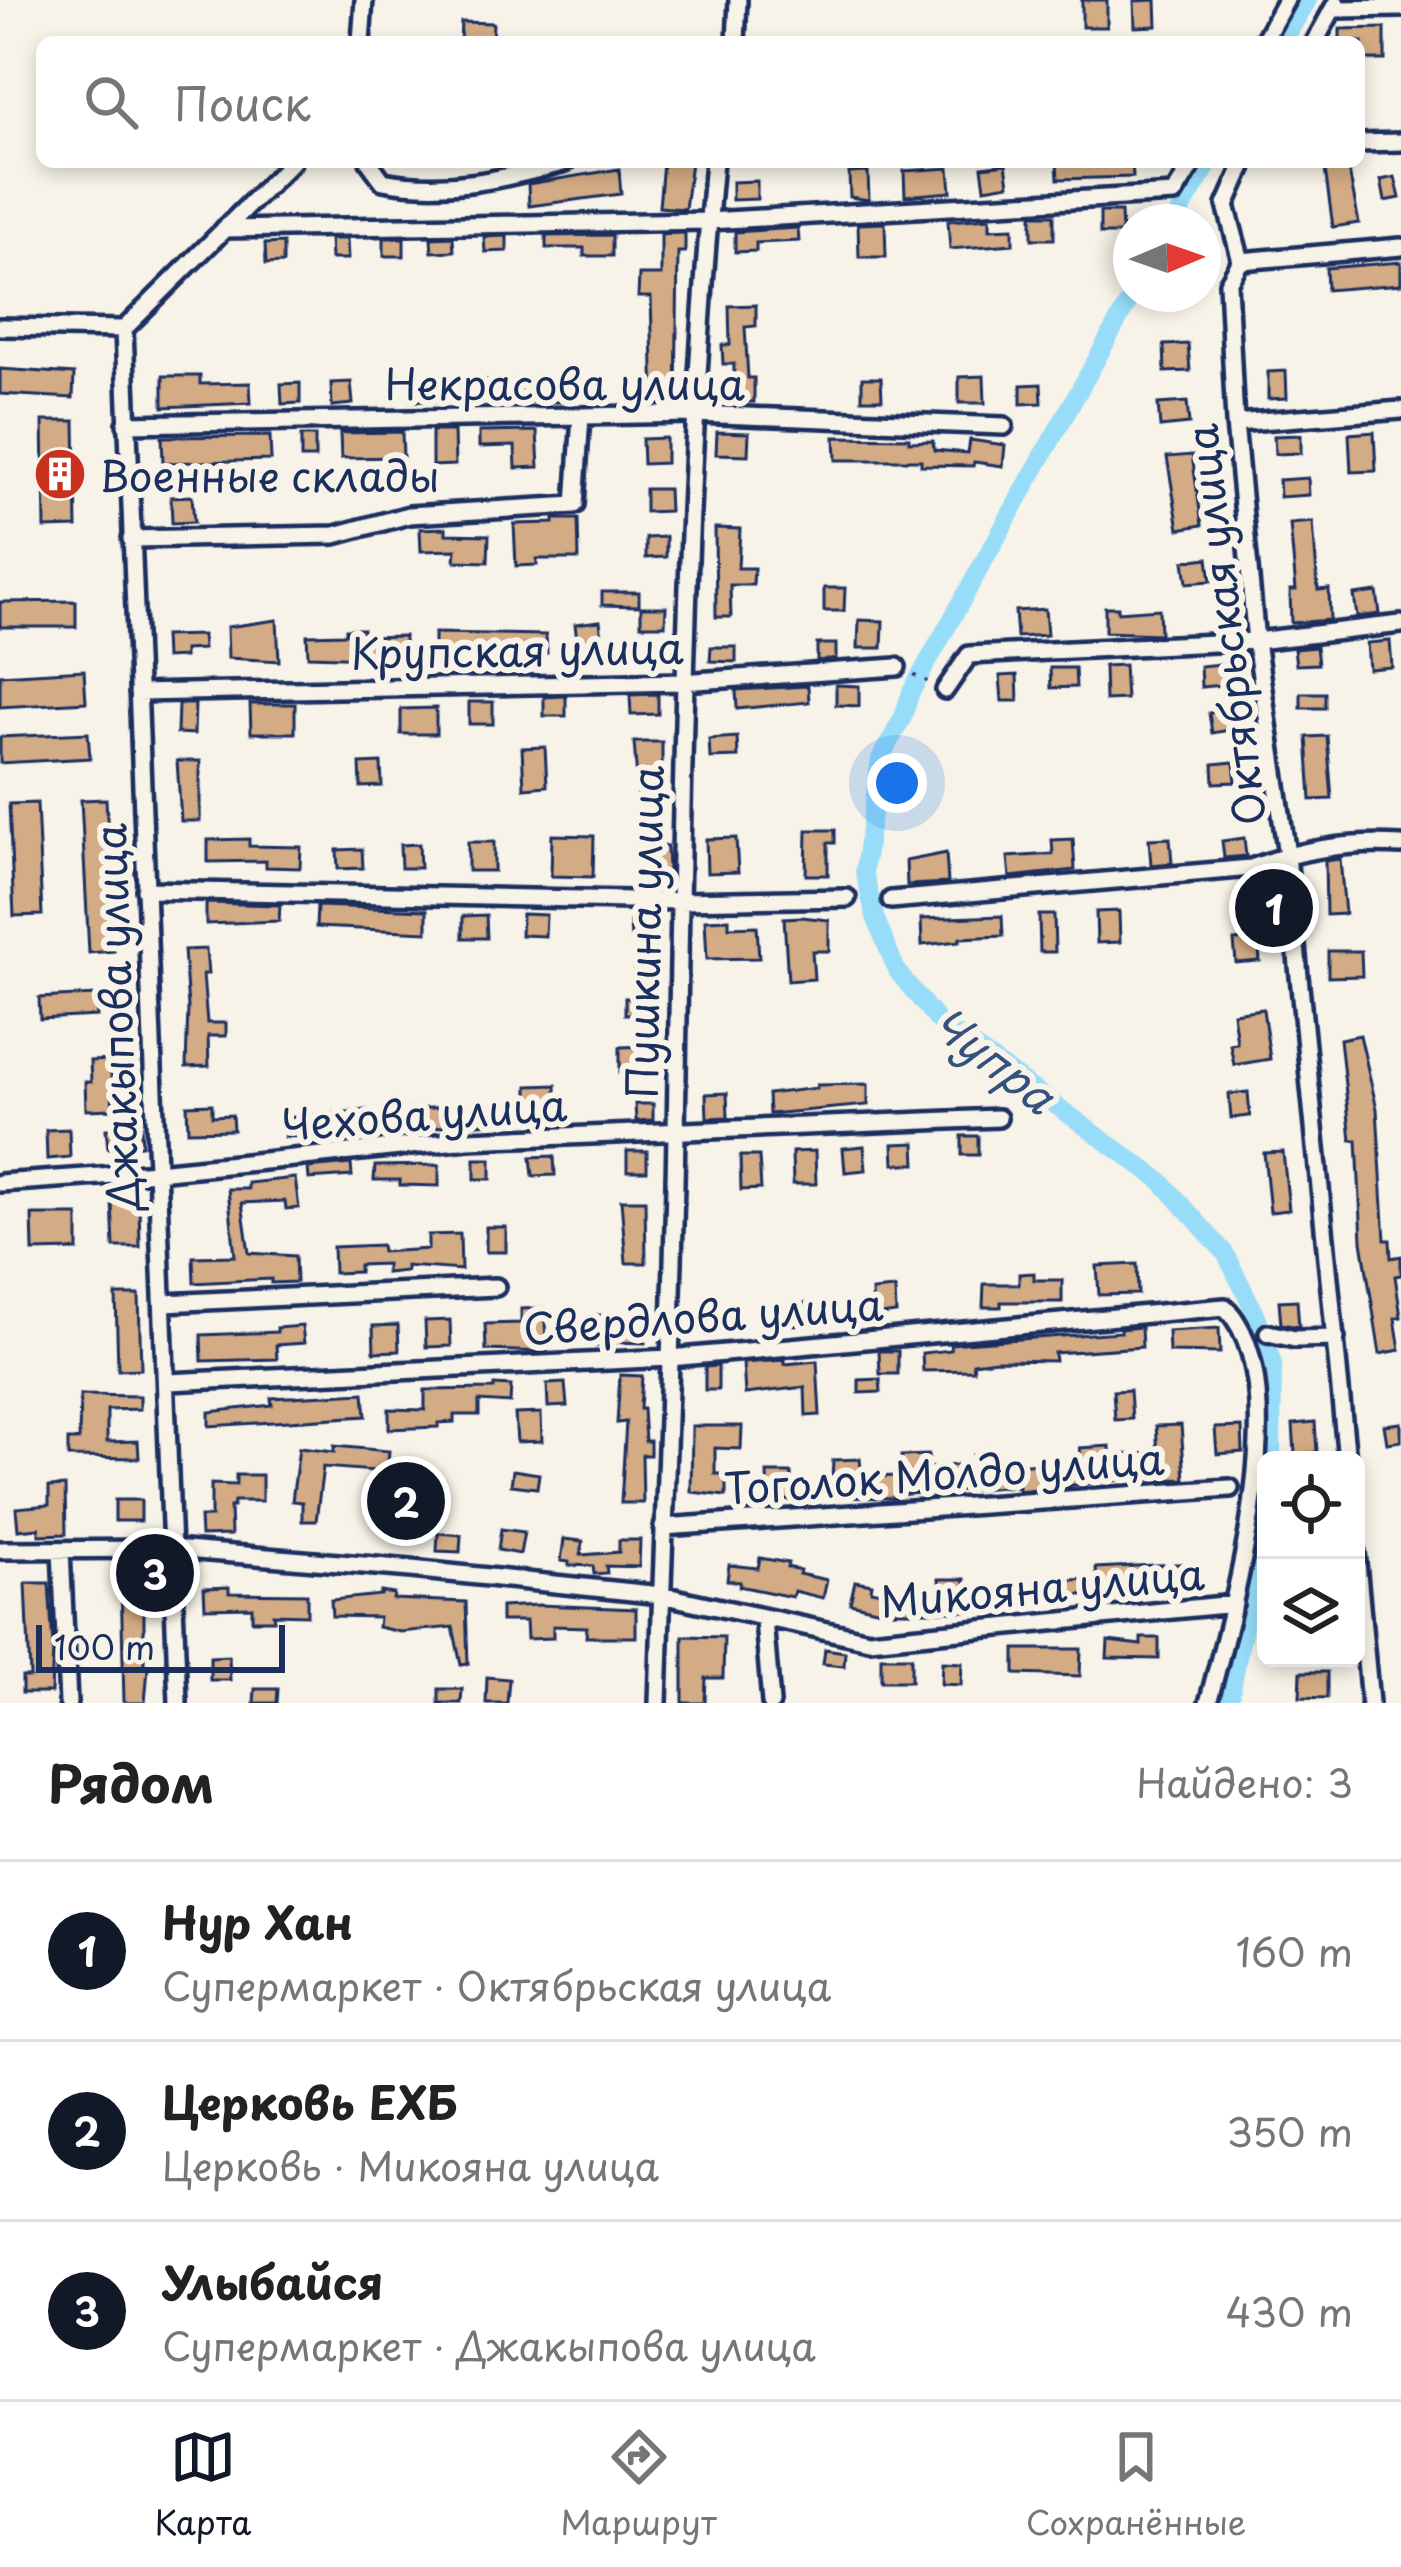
<!DOCTYPE html>
<html lang="ru">
<meta charset="utf-8">
<style>
:root{--surface:#fff;--page:#f2f2f2;--text:#222;--muted:#767676;--line:#e0e0e0;--accent:#111827}
body{margin:0;font-family:"Playpen Sans",sans-serif;background:var(--page);color:var(--text)}
.controls{position:absolute;right:36px;bottom:36px;display:grid;overflow:hidden;border-radius:18px;box-shadow:0 6px 18px #0003}
.controls button{width:108px;height:108px;display:grid;place-items:center;padding:0;border:0;border-bottom:3px solid var(--line);background:var(--surface);color:var(--text);font:60px sans-serif}
.compass{position:absolute;left:1113px;top:204px;width:108px;height:108px;border-radius:50%;background:var(--surface);box-shadow:0 6px 18px #0003;rotate:88deg}
.scale{position:absolute;left:36px;bottom:30px;width:249px;box-sizing:border-box;padding-left:12px;border:6px solid #1b2f5e;border-top:0;font-size:33px;line-height:42px;white-space:nowrap;color:#1b2f5e;-webkit-text-stroke:9px #f7f3e8;paint-order:stroke}
.you{position:absolute;left:897px;top:783px;width:42px;height:42px;margin:-30px;border:9px solid #fff;border-radius:50%;background:#1a73e8;box-shadow:0 0 0 18px #1a73e833}
.badge{display:grid;place-items:center;width:78px;height:78px;border-radius:50%;background:var(--accent);color:#fff;font-size:39px;font-weight:700}
.pin{position:absolute;translate:-50% -50%;border:6px solid #fff;box-shadow:0 3px 12px #0006}
.list{margin:0;padding:0;list-style:none}
h2{display:flex;justify-content:space-between;align-items:center;height:156px;margin:0;padding:0 48px;font-size:51px}
h2 small{font-size:39px;font-weight:400;color:var(--muted)}
.list li{display:grid;grid-template-columns:78px 1fr auto;gap:36px;align-items:center;box-sizing:border-box;height:180px;padding:0 48px;border-top:3px solid var(--line)}
.list b{display:block;font-size:45px;white-space:nowrap}
.list p{margin:0;font-size:39px;white-space:nowrap;color:var(--muted)}
.list em{font-size:39px;font-style:normal;color:var(--muted)}
.icon{flex:none;width:66px;height:66px;fill:none;stroke:currentColor;stroke-width:2;stroke-linecap:round;stroke-linejoin:round}
.map{position:relative;flex:none;width:1401px;height:1703px;overflow:hidden}
.search{position:absolute;background:var(--surface);box-shadow:0 6px 18px #0003;left:36px;right:36px;top:36px;height:132px;display:flex;align-items:center;gap:30px;box-sizing:border-box;padding:0 42px;border-radius:18px;color:var(--muted);font-size:45px}
.sheet{height:696px;background:var(--surface)}
nav{display:flex;justify-content:space-around;align-items:center;box-sizing:border-box;height:168px;border-top:3px solid var(--line);background:var(--surface);font-size:33px;color:var(--muted)}
nav a{display:grid;justify-items:center;gap:6px}
nav .on{color:var(--accent)}
.map>svg:first-child{display:block}
.lines{fill:none;stroke-linecap:round;stroke-linejoin:round}
.canal{stroke:#97dcf9;stroke-width:18}
.building{fill:#d3ab84;stroke:#1b2f5e;stroke-width:3}
.minor-casing{stroke:#1b2f5e;stroke-width:24}
.path{stroke:#1b2f5e;stroke-width:3;stroke-dasharray:3 9;stroke-linecap:butt}
.minor{stroke:#f7f3e8;stroke-width:15}
.labels{text-anchor:middle;dominant-baseline:central;stroke-width:12;stroke-linejoin:round;paint-order:stroke}
.street-label{font-size:42px;fill:#1b2f5e;stroke:#f7f3e8}
.poi-label{font-size:42px;fill:#1b2f5e;stroke:#f7f3e8;text-anchor:start}
.water-label{font-size:45px;font-style:italic;fill:#34527d;stroke:#f7f3e8}
</style>
<div class="map">
<svg width="1401" height="1703" viewBox="0 0 1401 1703">
<rect width="100%" height="100%" fill="#f7f3e8"/>
<filter id="ink" filterUnits="userSpaceOnUse"><feTurbulence type="fractalNoise" baseFrequency=".00833" numOctaves="2"/><feDisplacementMap in="SourceGraphic" scale="24" xChannelSelector="R" yChannelSelector="G"/><feConvolveMatrix kernelMatrix="1 2 1 2 8 2 1 2 1" color-interpolation-filters="sRGB"/></filter>
<g filter="url(#ink)">
<g class="lines">
<!-- canal -->
<path class="canal" d="M1283 42 1308 0
M1174 222 1210 162
M1133 294 911 692 903 717 880 759 864 871 875 917 897 971 937 1020 1161 1181 1225 1253 1258 1318 1273 1364 1272 1460
M1229 1703 1266 1514"/>
</g>
<!-- building -->
<path class="building" d="M1082 0H1107V27H1082Z
M1156 0 1157 26 1135 27 1134 1Z
M461 22 493 23 492 42H460Z
M1385 28V60H1362V42H1340V29Z
M663 162H691L685 209 659 207Z
M1057 162H1132L1133 177 1058 179Z
M1006 164 1009 184 985 188 982 167Z
M1348 166 1359 223 1333 227 1325 169Z
M949 168 951 192 905 196 904 171Z
M619 169 621 194 529 206 528 184Z
M868 172 869 200 850 197 849 173Z
M1395 177 1400 198 1385 201 1381 180Z
M757 181V199L732 200V182Z
M1100 212H1121L1122 234H1100Z
M1032 215H1054V239H1032Z
M990 218V229L1013 228V244L950 249 948 221Z
M885 223 886 257H859L858 224Z
M798 228 799 241 756 243V251L735 252V232Z
M685 233V252H678L676 402 654 403 651 297H638L639 275H661V234Z
M612 235V256H584V248H546V236Z
M507 236V251L485 252 484 237Z
M453 237 454 251 432 252 431 238Z
M384 238H404V256H384Z
M330 239H347L348 259H331Z
M283 243V263L266 264 265 244Z
M1401 262V284L1327 290 1326 268Z
M756 305V326L745 327 748 378H754V402H733L734 364H723L722 345H730L729 306Z
M1188 344 1190 371 1165 372 1164 345Z
M0 369 74 374 73 398 0 394Z
M1286 371 1287 398 1268 399V372Z
M163 376H200V384L250 383 251 403 163 407Z
M984 376 985 403H959V377Z
M432 377 560 384 559 402 410 401 409 379Z
M862 378H881L882 399H862Z
M351 382 353 404 332 406 331 383Z
M300 383V403L282 404 281 384Z
M1041 384 1042 403 1021 404V385Z
M1187 402 1189 424 1160 427 1158 404Z
M43 421H75L77 527 45 528Z
M432 431H454L455 465 432 466Z
M537 431 539 467 516 468 515 446 479 447V432Z
M402 432 403 457 341 458 340 433Z
M717 432 749 433 748 455 716 454Z
M1374 432 1376 471 1351 472 1349 434Z
M1301 435V453L1275 454 1274 436Z
M270 436 271 460 163 463 162 437Z
M301 436H315V458H301Z
M835 437 909 438V442L933 441 934 450 968 453 970 440 1005 445 1003 466 974 462 973 466 921 465V460H836Z
M666 438V463L643 464 642 439Z
M1192 455 1202 525 1179 529 1167 457Z
M1308 478 1309 495 1280 497 1279 480Z
M645 489H668L669 511 645 512Z
M192 496 194 522 172 523 171 497Z
M554 519H578L579 559H537V565L516 566 514 524 554 523Z
M1313 522 1318 590 1329 589 1330 620 1291 623 1290 590H1296L1290 524Z
M446 528V534L489 535 488 562 455 561 456 550 421 551 420 529Z
M715 528 740 529 738 568H754L753 585H730L731 617H716Z
M666 537V557L646 558V538Z
M1208 558 1211 581 1187 583 1184 561Z
M824 588H845L844 611H824Z
M602 592H639V606L602 605Z
M1377 592 1380 614 1357 617 1354 595Z
M76 601V627H0V602Z
M641 607H666L665 625H641Z
M1105 607H1118V612L1159 609 1160 634 1105 632Z
M1045 609 1047 635 1017 637 1015 611Z
M277 620 279 661 228 658 227 627Z
M859 620 883 621 882 648H858Z
M600 621 603 645 578 648 575 624Z
M346 629H363V637L404 636 405 659 308 656 307 635 346 634Z
M434 633 546 635 547 653 434 658Z
M202 635 203 649 184 650V657L165 658 164 636Z
M1390 641 1392 667 1369 669 1367 643Z
M817 644H836V659L817 661Z
M711 647H736V662L710 661Z
M1316 647 1318 664 1296 665 1294 649Z
M1221 664 1223 685 1201 687 1200 666Z
M1124 665 1126 699 1105 700 1104 666Z
M1050 668H1075L1076 687 1051 688Z
M84 670 86 702 0 707V675Z
M1017 675 1018 701H1002L1000 676Z
M836 685 859 686V706L836 705Z
M808 686 809 702 737 709 736 690Z
M1301 693H1325V708H1301Z
M658 694V714L631 715 630 695Z
M566 696V716H544V697Z
M469 702H493V724H469Z
M178 704H195L194 734 177 733Z
M250 704H295V733H251Z
M436 708V734H401V709Z
M1228 711 1230 730 1212 733 1209 713Z
M88 733 90 758 0 763V737Z
M1327 736 1332 799 1311 800 1307 737Z
M737 737 738 757 710 758 709 739Z
M634 742H662V805L639 806Z
M545 747 547 786 524 788 522 748Z
M177 761H200V821H181Z
M1234 762 1236 782 1214 783 1213 764Z
M381 763 382 786 361 787 360 764Z
M106 799 114 951 89 953 81 800Z
M37 803 42 915 14 916 9 804Z
M807 830H835V843H828V875H806Z
M552 835 594 836 593 877 551 876Z
M736 838 738 872 707 873 706 839Z
M1170 838 1172 863 1151 865 1149 839Z
M1244 838 1246 856 1224 858 1222 841Z
M249 839V846L301 847 300 868 266 867V861L208 862V840Z
M1073 839 1075 870 1010 877 1008 857 1053 854 1052 840Z
M468 842H494V871H468Z
M419 844 420 868H401L400 845Z
M667 846 668 871 646 872 645 847Z
M362 849 363 868 338 869 337 850Z
M946 853 948 883 907 885 906 861Z
M1340 859 1345 914 1326 915 1325 861Z
M206 903 280 905 279 921 206 924Z
M317 906 427 910V932L316 927Z
M1119 911 1120 942 1097 943 1096 912Z
M522 914 546 915 545 936 521 935Z
M486 915 487 938H463V916Z
M1039 915H1054L1055 952H1040Z
M1002 916 1003 936 960 938V941L922 945 921 919Z
M802 917 829 920V951H812L814 979 788 981 784 918Z
M729 919V927L757 926 759 958 707 959 705 920Z
M630 922H659V940H631Z
M1258 938 1260 961 1236 963 1234 941Z
M206 949 208 974H203L207 1023H226V1036H208L209 1066 186 1067 188 1007 184 950Z
M1328 951H1361L1362 976 1328 977Z
M634 967H657L655 1014H625V998H634Z
M96 995 97 1016 40 1019 39 998Z
M1263 1009 1270 1059 1234 1065 1230 1044 1237 1043 1233 1013Z
M1360 1035 1377 1109 1385 1240H1390L1391 1258 1401 1256V1275L1395 1276 1401 1317 1395 1318 1400 1350 1380 1354 1362 1241 1357 1140H1351L1340 1039Z
M653 1046V1072L620 1073V1047Z
M136 1059 137 1072 111 1074 113 1109 86 1110 85 1082H91L90 1061Z
M868 1084V1105L769 1114 768 1094 817 1088V1085Z
M556 1085 557 1121H528V1086Z
M1248 1092 1250 1116 1231 1118 1229 1094Z
M727 1093 728 1117 707 1118 706 1094Z
M212 1104V1116L232 1115 233 1130 188 1131 187 1105Z
M635 1104H653V1120L636 1121Z
M492 1105 491 1123 411 1129V1109Z
M368 1110 370 1134 285 1137 284 1118Z
M141 1126 142 1145 108 1148 106 1129Z
M69 1129 70 1157 47 1159 46 1130Z
M962 1136H978V1155H962Z
M915 1143 916 1164H894L893 1144Z
M864 1146 866 1170 845 1172 843 1148Z
M627 1151H647V1171H627Z
M815 1151 816 1184H793L792 1152Z
M1283 1152 1289 1210 1270 1212 1264 1153Z
M554 1156 555 1175 533 1176 531 1157Z
M740 1156H759L761 1189 741 1190Z
M475 1159H491V1179H475Z
M351 1164 352 1176 309 1179 308 1168Z
M439 1165V1186L400 1185V1180H374L375 1166Z
M295 1178 299 1208 286 1209 285 1201 242 1203 249 1253 295 1256 296 1282 271 1283V1279L194 1283 193 1257 235 1256 228 1189H248V1183Z
M139 1200 140 1247H114L112 1201Z
M621 1200H645L646 1263H626Z
M32 1215H78V1250L33 1251Z
M486 1227H506V1252H486Z
M460 1234 461 1270 406 1266V1271L386 1273V1264L359 1265V1272L334 1273 333 1247 381 1245 382 1252 428 1249V1235Z
M1137 1264 1138 1294 1099 1295 1097 1266Z
M1034 1273V1280H1062V1302H1001V1307H983L984 1284H1019V1274Z
M895 1289 896 1313 873 1316 872 1291Z
M116 1295H139L141 1369 118 1370Z
M1297 1300 1299 1327 1281 1324 1279 1301Z
M805 1303 806 1324 791 1325 790 1304Z
M544 1308 547 1352 486 1350 485 1324 521 1323V1309Z
M595 1315 646 1317 645 1343 611 1342V1346H596Z
M450 1320 451 1346 426 1347 425 1321Z
M398 1325 399 1351 374 1352 373 1326Z
M302 1326 304 1343 276 1345 277 1359 202 1361 201 1335 277 1332V1328Z
M1141 1327 1142 1347 1054 1353 1055 1361 996 1360 973 1363 974 1370 923 1371 922 1353 951 1350 950 1344 1121 1332 1120 1329Z
M1219 1328 1220 1353 1169 1352 1168 1331Z
M879 1351H898V1374H880Z
M785 1360V1364L817 1361 820 1415 806 1416 805 1387 745 1394 743 1363Z
M718 1366V1390H705V1367Z
M620 1375 642 1376 640 1409H643L645 1441H650V1455H642L643 1503H621L626 1422 617 1423Z
M880 1379 881 1392 859 1393V1380Z
M565 1383 567 1406 548 1407 547 1384Z
M494 1385 511 1386 510 1403 479 1401V1415H454V1422L438 1423V1427L389 1429V1409L425 1410V1390L494 1389Z
M1130 1390 1132 1419 1115 1420 1113 1391Z
M364 1393 366 1416 209 1426V1412L272 1405 271 1398Z
M80 1395 140 1396V1409L107 1410V1442L138 1441 139 1458 68 1457V1440H79Z
M541 1413 542 1441 517 1442 515 1414Z
M1315 1422 1317 1452 1295 1454 1293 1424Z
M1401 1423V1441L1387 1443 1384 1425Z
M1181 1425 1185 1479 1121 1480 1018 1491V1486L976 1489 895 1495V1498L831 1497 833 1460 860 1459 862 1477 902 1476 901 1456 928 1455 929 1468 974 1463 973 1455 998 1453 999 1466 1081 1460 1080 1448 1110 1446V1455L1158 1453 1156 1426Z
M692 1426H742L741 1449 715 1448V1474H726V1496L691 1492Z
M1242 1427 1243 1452 1217 1454 1215 1428Z
M334 1446 389 1451 387 1472 323 1467 316 1521H302V1502L292 1501 299 1448 334 1452Z
M390 1467 425 1470 421 1535 386 1532Z
M513 1470 539 1474 537 1488 511 1485Z
M767 1473H791L792 1500 768 1501Z
M236 1475H262V1501H234L233 1507H230L231 1535 201 1536 200 1517H211V1484L236 1485Z
M65 1486 66 1534 39 1535V1528L18 1530 16 1508 49 1505V1487Z
M115 1500H141V1521H115Z
M501 1529 524 1532 520 1554 498 1550Z
M438 1533 461 1535 460 1552 437 1551Z
M564 1539 583 1541 581 1555 619 1552V1540H640L639 1567 606 1566 607 1573 594 1574 593 1566 569 1565V1562L561 1561Z
M760 1558 788 1563 787 1567 800 1570 799 1574 827 1580 823 1598 794 1591 792 1597 739 1586 740 1582 727 1580 729 1565 758 1568Z
M1196 1563V1584L1069 1596V1580L1097 1579 1096 1568Z
M121 1579H144V1667L148 1668 145 1703H124Z
M939 1579H965V1611H885L850 1603 855 1581 872 1584 871 1590 902 1596V1588L940 1589Z
M1020 1581H1041L1042 1602 1021 1603Z
M26 1583H49L53 1647 51 1693H22V1677H30Z
M229 1587V1593L307 1594V1615L273 1614 274 1620H252V1607L205 1608 204 1588Z
M381 1592 394 1594 393 1599 466 1602 468 1664 461 1665 453 1627 400 1632 378 1627 379 1617 332 1616 331 1600 381 1595Z
M540 1605 636 1609V1637H586L587 1627 553 1626V1638L527 1639 526 1621H501V1607Z
M683 1636 724 1637 723 1678H706L705 1703H683Z
M1141 1638H1159V1659L1107 1658 1108 1641 1141 1645Z
M825 1649 845 1652 844 1666 823 1664Z
M1015 1649H1081L1080 1676 1015 1674Z
M229 1656 230 1680H210V1657Z
M881 1657H911V1681H881Z
M942 1662 962 1663 961 1685 941 1684Z
M1301 1672H1327V1698L1300 1697Z
M487 1677 509 1679 507 1703H486Z
M255 1689H278L277 1703H254Z
M439 1689H462L461 1703H439Z"/>
<g class="lines">
<!-- minor casing -->
<g class="minor-casing">
<path id="minor" d="M1335 9 1401 8
M361 42 364 0
M736 42 738 0
M1263 42 1286 0
M1315 42 1336 3
M1359 143 1401 142
M369 162 383 181C447 193 504 179 566 162
M224 229 709 221 1174 194 1194 162
M1241 261 1226 205 1245 162
M0 327 124 329 292 162
M124 329 178 1703
M1235 423 1401 410
M126 424 695 414 1004 426
M131 539 335 535 409 515 575 505 581 416
M945 690 969 655 1256 641 1401 624
M138 693 682 682 897 667
M145 890 679 901 847 898
M891 900 1251 868C1303 849 1346 842 1401 845
M0 1183 157 1172 468 1140 998 1118
M164 1303 496 1287
M1268 1333 1295 1339 1336 1338
M168 1382 670 1358 1225 1307C1298 1381 1232 1613 1208 1703
M1347 1460 1287 855 1256 641 1235 423 1228 283 1241 261 1401 247
M663 1527 1230 1488
M0 1550 173 1549 411 1569 661 1595 869 1640 1234 1604
M61 1550 68 1703
M1356 1552 1370 1703
M764 1620 771 1703
M658 1703C664 1513 673 1322 676 1132 682 808 684 485 714 162"/>
</g>
<!-- path -->
<path class="path" d="M914 675 932 684"/>
<!-- minor -->
<use href="#minor" class="minor"/>
</g>
</g>
<!-- icons -->
<defs>
<g id="building-disc" transform="scale(2.7)"><circle r="9.5" fill="#c8321e" stroke="#f7f3e8"/><path d="M-4-6H4V6H1V3H-1V6H-4ZM-2.5-4.3h1.7v1.8h-1.7ZM.8-4.3h1.7v1.8H.8ZM-2.5-1h1.7V.8h-1.7ZM.8-1h1.7V.8H.8Z" fill="#fff"/></g>
</defs>
<g fill-rule="evenodd">
<use href="#building-disc" x="60" y="474"/>
</g>
<g class="labels">
<!-- street labels -->
<g class="street-label">
<text x="565" y="382">Некрасова улица</text>
<text transform="translate(1224 625) rotate(-97)">Октябрьская улица</text>
<text transform="translate(517 649) rotate(-1)">Крупская улица</text>
<text transform="translate(643 932) rotate(-89)">Пушкина улица</text>
<text transform="translate(115 1017) rotate(-92)">Джакыпова улица</text>
<text transform="translate(424 1113) rotate(-4)">Чехова улица</text>
<text transform="translate(703 1315) rotate(-4)">Свердлова улица</text>
<text transform="translate(944 1472) rotate(-4)">Тоголок Молдо улица</text>
<text transform="translate(1042 1586) rotate(-5)">Микояна улица</text>
</g>
<!-- poi labels -->
<g class="poi-label">
<text x="99" y="474">Военные склады</text>
</g>
<!-- water labels -->
<g class="water-label">
<text transform="translate(995 1058) rotate(38)">Чупра</text>
</g>
</g>
</svg>
<div class="controls">
<button><svg class="icon" aria-label="locate" viewBox="0 0 24 24"><circle cx="12" cy="12" r="6"/><path d="M12 2v4M12 18v4M2 12h4M18 12h4"/></svg></button>
<button><svg class="icon" aria-label="layers" viewBox="0 0 24 24"><path d="M12 4l9 5-9 5-9-5zM3 14l9 5 9-5"/></svg></button>
</div>
<svg class="compass" viewBox="-18 -18 36 36"><path d="M0-13l5 13h-10z" fill="#e53935"/><path d="M0 13l5-13h-10z" fill="#767676"/></svg>
<div class="scale">100 m</div>
<div class="you"></div>
<div class="pin badge" style="left:1274px;top:908px">1</div>
<div class="pin badge" style="left:406px;top:1501px">2</div>
<div class="pin badge" style="left:155px;top:1573px">3</div>
<div class="search"><svg class="icon" aria-label="search" viewBox="0 0 24 24"><circle cx="10" cy="10" r="6"/><path d="M15 15l6 6"/></svg>Поиск</div>
</div>
<section class="sheet">
<h2>Рядом<small>Найдено: 3</small></h2>
<ul class="list">
<li><span class="badge">1</span><div><b>Нур Хан</b><p>Супермаркет · Октябрьская улица</p></div><em>160 m</em></li>
<li><span class="badge">2</span><div><b>Церковь ЕХБ</b><p>Церковь · Микояна улица</p></div><em>350 m</em></li>
<li><span class="badge">3</span><div><b>Улыбайся</b><p>Супермаркет · Джакыпова улица</p></div><em>430 m</em></li>
</ul>
</section>
<nav>
<a class="on"><svg class="icon" aria-label="map" viewBox="0 0 24 24"><path d="M3 6l6-2 6 2 6-2v14l-6 2-6-2-6 2zM9 4v14M15 6v14"/></svg>Карта</a>
<a><svg class="icon" aria-label="directions" viewBox="0 0 24 24"><path d="M12 3l9 9-9 9-9-9zM9 14v-3h6M13 9l2 2-2 2"/></svg>Маршрут</a>
<a><svg class="icon" aria-label="saved" viewBox="0 0 24 24"><path d="M7 4h10v16l-5-4-5 4z"/></svg>Сохранённые</a>
</nav>
